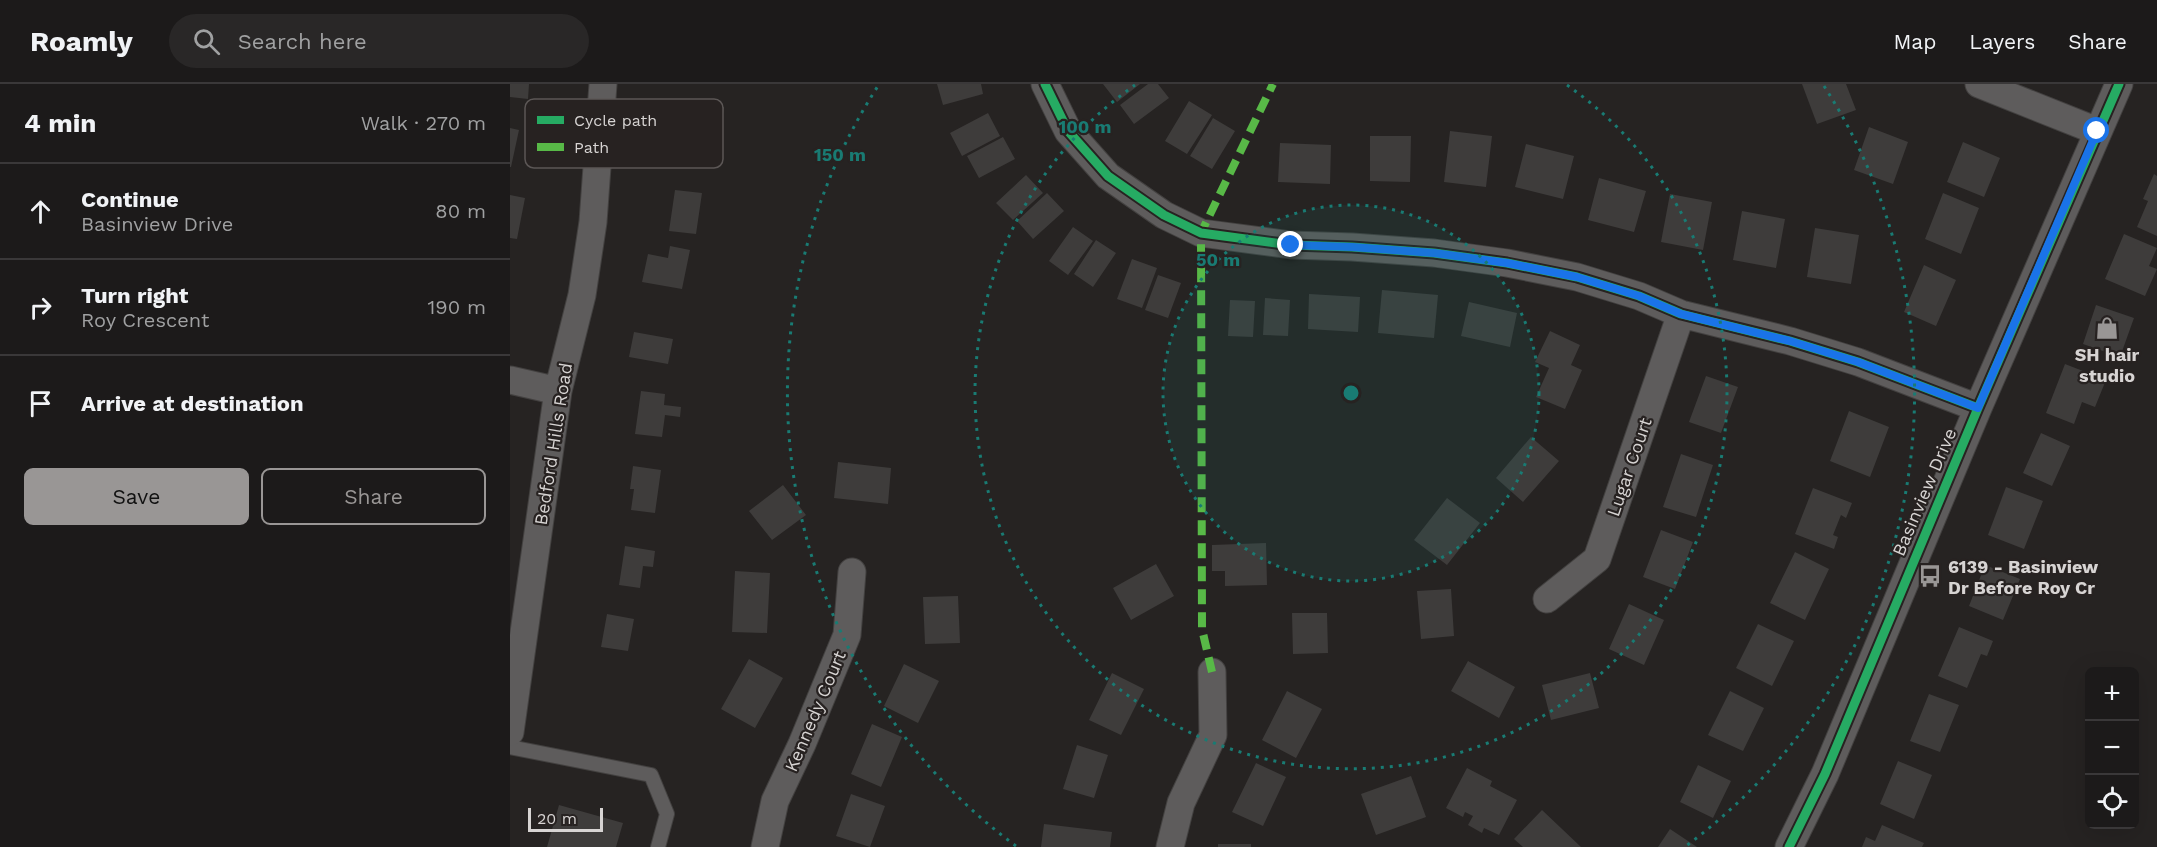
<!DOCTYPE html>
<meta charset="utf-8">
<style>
:root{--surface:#1c1a1a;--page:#292727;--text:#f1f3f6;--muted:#a0a1a2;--line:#3a3839;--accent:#999695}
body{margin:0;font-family:"Work Sans",sans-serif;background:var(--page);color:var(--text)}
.controls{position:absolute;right:18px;bottom:18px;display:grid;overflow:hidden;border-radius:9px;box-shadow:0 6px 24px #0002}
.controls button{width:54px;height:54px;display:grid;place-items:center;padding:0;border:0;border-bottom:2px solid var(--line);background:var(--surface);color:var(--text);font:30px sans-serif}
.scale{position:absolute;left:18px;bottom:15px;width:75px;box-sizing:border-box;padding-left:6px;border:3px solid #d7d4d3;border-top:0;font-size:16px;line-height:21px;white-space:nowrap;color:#d7d4d3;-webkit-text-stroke:4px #272221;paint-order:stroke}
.stop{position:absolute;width:18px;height:18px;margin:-14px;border:4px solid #1a73e8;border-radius:50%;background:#fff}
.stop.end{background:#1a73e8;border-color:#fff;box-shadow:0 2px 6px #0008}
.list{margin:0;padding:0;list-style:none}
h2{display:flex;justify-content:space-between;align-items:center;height:78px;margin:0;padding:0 24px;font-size:26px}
h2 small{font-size:20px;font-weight:400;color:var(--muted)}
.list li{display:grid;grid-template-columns:39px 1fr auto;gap:18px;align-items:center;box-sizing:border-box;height:96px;padding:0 24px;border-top:2px solid var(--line)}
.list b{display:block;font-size:22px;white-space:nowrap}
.list p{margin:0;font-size:20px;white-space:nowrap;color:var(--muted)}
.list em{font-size:20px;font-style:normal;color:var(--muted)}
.actions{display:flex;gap:12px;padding:18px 24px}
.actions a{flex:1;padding:14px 0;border:2px solid var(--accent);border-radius:9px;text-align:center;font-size:21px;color:var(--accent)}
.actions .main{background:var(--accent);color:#111}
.icon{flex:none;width:33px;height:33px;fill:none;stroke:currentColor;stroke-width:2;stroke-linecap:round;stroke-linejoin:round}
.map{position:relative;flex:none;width:1647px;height:763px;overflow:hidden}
header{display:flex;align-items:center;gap:36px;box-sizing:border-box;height:84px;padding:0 30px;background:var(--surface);border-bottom:2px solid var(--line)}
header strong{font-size:28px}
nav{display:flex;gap:33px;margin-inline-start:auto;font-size:21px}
.search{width:420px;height:54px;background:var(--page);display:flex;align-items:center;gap:15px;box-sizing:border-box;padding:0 21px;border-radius:33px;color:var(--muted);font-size:22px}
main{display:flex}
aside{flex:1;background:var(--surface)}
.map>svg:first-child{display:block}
.building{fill:#3e3c3b}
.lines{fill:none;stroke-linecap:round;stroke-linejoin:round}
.lane-casing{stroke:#434140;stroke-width:16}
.street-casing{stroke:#434140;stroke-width:29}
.lane{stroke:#5e5c5c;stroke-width:14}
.street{stroke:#5e5c5c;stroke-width:27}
.quiet{stroke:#58b947;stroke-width:8;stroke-dasharray:15 8;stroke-linecap:butt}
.cycleway-casing{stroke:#272221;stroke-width:13}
.cycleway{stroke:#26ab63;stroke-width:9}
.route{stroke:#1a73e8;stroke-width:8}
.ring{fill:none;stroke:#197b73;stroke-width:3;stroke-dasharray:3 6}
.labels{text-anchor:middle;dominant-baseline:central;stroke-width:4.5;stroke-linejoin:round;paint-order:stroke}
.poi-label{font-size:18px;font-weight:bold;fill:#d7d4d3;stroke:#272221}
.street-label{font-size:18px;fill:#d7d4d3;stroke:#272221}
.key{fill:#272221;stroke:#5c5756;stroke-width:1.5}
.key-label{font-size:16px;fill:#d7d4d3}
.centre{fill:#197b73;stroke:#272221;stroke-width:3}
.ring-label{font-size:18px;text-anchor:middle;font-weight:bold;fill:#197b73;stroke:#272221;stroke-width:4.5;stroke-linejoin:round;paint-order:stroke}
</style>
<header>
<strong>Roamly</strong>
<div class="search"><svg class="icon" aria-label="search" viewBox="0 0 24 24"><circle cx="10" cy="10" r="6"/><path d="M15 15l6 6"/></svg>Search here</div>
<nav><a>Map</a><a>Layers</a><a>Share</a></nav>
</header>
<main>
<aside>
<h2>4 min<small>Walk · 270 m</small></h2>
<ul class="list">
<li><svg class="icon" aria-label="ahead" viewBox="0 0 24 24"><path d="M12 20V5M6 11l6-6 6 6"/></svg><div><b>Continue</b><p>Basinview Drive</p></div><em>80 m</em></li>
<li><svg class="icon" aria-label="right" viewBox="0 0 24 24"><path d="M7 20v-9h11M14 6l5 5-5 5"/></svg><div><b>Turn right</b><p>Roy Crescent</p></div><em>190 m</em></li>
<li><svg class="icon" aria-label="arrive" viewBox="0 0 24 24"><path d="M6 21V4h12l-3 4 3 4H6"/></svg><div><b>Arrive at destination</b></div></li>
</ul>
<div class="actions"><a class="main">Save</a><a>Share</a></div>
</aside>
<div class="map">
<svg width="1647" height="763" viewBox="0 0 1647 763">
<rect width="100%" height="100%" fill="#262322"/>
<!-- building -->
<path class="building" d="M0 0H19L18 15 0 13Z
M427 0H471L473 10 433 21Z
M593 0H630L607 18Z
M638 0H648L659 14 624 40 610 21Z
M1292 0H1336L1346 26 1307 40Z
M679 17 702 31 677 70 655 57Z
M181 19 214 23 208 66 176 62Z
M478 29 490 52 452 72 440 49Z
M703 34 725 47 702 85 680 72Z
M1359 43 1398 58 1383 100 1344 86Z
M0 44 9 46 1 83H0Z
M940 47 982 52 976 103 934 98Z
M860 52H901L900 98 860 97Z
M493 53 505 75 469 94 457 72Z
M1453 58 1490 74 1474 113 1437 98Z
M770 59 821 61 820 100 768 98Z
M1016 60 1064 72 1053 115 1005 103Z
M1644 90 1647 92V152L1627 143 1638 117 1633 115Z
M516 91 533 109 503 136 486 119Z
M1089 94 1136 107 1124 148 1078 136Z
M165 106 192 109 186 150 159 147Z
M537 109 554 127 523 155 507 137Z
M1433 109 1469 124 1451 170 1415 155Z
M1160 110 1202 118 1193 166 1151 158Z
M0 111 15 114 7 155 0 154Z
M1232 127 1275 135 1266 184 1223 176Z
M563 143 583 157 558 191 539 177Z
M1305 144 1349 151 1341 200 1297 193Z
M1614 150 1647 164 1639 182 1647 185 1635 212 1595 195Z
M586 156 606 169 583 203 564 190Z
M160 162 180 166 172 205 132 198 138 170 158 174Z
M622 175 647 184 632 224 607 215Z
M1414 181 1446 196 1426 242 1394 228Z
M648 191 671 199 658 234 635 226Z
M872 206 928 211 924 254 868 249Z
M799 210 850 213 848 248 798 245Z
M755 214 780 216 778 252 753 251Z
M720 216 745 217 743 253 718 252Z
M959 218 1007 229 1000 263 951 252Z
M1586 221 1624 234 1610 273 1573 260Z
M1040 247 1070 261 1061 281 1072 286 1055 325 1026 313 1039 284 1025 278Z
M124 248 163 255 158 280 119 273Z
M1555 280 1596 296 1585 323 1572 318 1564 340 1536 329Z
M1196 292 1228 303 1211 349 1179 338Z
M131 307 155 310 154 321 171 323 170 333 155 331 152 353 125 350Z
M1339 327 1379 343 1360 393 1320 377Z
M1531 349 1560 362 1542 402 1513 389Z
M1021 353 1049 377 1013 418 986 394Z
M1171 370 1203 381 1186 433 1153 423Z
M328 378 381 384 378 420 324 414Z
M123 382 151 386 145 429 121 426 124 405H120Z
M273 401 296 431 262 456 239 427Z
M1496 403 1533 417 1514 465 1478 451Z
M1303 404 1342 419 1336 434 1331 431 1323 451 1328 453 1324 465 1285 450Z
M937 414 970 439 937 481 904 456Z
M1151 446 1183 458 1165 505 1133 493Z
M756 459 757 501 715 502V487H702V461Z
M115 462 145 467 143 483 133 482 130 504 109 501Z
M1285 468 1319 485 1295 536 1260 519Z
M646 480 664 512 621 536 603 504Z
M1475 481 1510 495 1493 536 1459 522Z
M225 487 260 489 257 549 222 548Z
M941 505 944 552 911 555 907 507Z
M448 512 450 559 415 560 413 513Z
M1119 520 1154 536 1134 581 1099 565Z
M782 529H817L818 569 783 570Z
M97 530 124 535 118 567 91 563Z
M1248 540 1284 557 1262 602 1226 584Z
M1449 543 1483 557 1477 572 1471 570 1457 604 1428 592Z
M239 575 273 594 245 644 211 625Z
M958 577 1005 603 989 634 941 607Z
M394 580 429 597 408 639 374 622Z
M602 589 634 605 611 651 579 636Z
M1080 589 1089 624 1041 636 1032 601Z
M777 607 812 625 786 674 752 656Z
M1220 607 1254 624 1233 667 1198 651Z
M1419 610 1449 621 1430 668 1400 657Z
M362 640 392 653 371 703 341 690Z
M567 661 598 671 584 714 553 705Z
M1388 677 1422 691 1404 735 1370 720Z
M746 679 776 693 753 742 722 728Z
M1188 681 1221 697 1203 734 1170 718Z
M957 684 982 697 980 702 1007 716 989 751 974 744 972 749 958 741 963 732 955 728 953 733 936 724Z
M901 692 916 733 866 751 851 710Z
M341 710 375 722 360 763 326 752Z
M49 721 113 739 106 763H37Z
M1032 726 1071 763H1013L1004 755Z
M534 740 602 748 600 763H531Z
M1372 741 1414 759 1412 763H1352L1356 753 1365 757Z
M1160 745 1187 763H1148Z
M708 760H741V763H708Z"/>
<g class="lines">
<!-- lane casing -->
<g class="lane-casing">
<path id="lane" d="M0 663 141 691 157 730 148 763"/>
</g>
<!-- street casing -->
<g class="street-casing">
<path id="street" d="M535 0 558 47 598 92 654 131 691 149 781 161 842 163 924 169 997 179 1067 193 1129 212 1171 230 1280 257 1348 278 1468 324
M1469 0 1587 47
M0 296 48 307
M1037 515 1087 475 1171 230
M0 648 48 307 72 211 83 138 93 0
M255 763 265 717 292 660 337 551 342 488
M660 763 671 719 703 651 702 588
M1279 763 1315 690 1468 324 1609 0"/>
</g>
<!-- lane -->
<use href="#lane" class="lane"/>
<!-- street -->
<use href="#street" class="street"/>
<!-- quiet -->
<path class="quiet" d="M702 588 692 545 691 149 763 0"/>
<!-- cycleway casing -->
<g class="cycleway-casing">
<path id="cycleway" d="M535 0 558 47 598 92 654 131 691 149 781 161 842 163 924 169 997 179 1067 193 1129 212 1171 230 1280 257 1348 278 1468 324
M1279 763 1315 690 1468 324 1609 0"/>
</g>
<!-- cycleway -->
<use href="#cycleway" class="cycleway"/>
</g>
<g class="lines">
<!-- route -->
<path class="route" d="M781 161 842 163 924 169 997 179 1067 193 1129 212 1171 230 1280 257 1348 278 1468 324 1587 47"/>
</g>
<!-- distance rings -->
<circle cx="841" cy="309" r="188" fill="#197b73" fill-opacity=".12"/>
<g class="ring">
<circle cx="841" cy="309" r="188"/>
<path d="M1057 1A376 376 0 1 1 625 1"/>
<path d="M506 762A564 564 0 0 1 368 2M1314 2A564 564 0 0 1 1176 762"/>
</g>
<!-- icons -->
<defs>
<g id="shop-bare" transform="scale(1.8)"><path d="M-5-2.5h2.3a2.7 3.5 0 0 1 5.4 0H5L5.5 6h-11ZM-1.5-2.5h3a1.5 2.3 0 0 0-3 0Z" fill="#999695" stroke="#272221" stroke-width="2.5" paint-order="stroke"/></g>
<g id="bus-bare" transform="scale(1.8)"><path d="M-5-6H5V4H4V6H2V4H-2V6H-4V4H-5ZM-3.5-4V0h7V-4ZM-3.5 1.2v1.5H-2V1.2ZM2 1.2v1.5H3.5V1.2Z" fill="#999695" stroke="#272221" stroke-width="2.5" paint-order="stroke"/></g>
</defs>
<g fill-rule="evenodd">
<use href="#shop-bare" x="1597" y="244"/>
<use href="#bus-bare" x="1420" y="492"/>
</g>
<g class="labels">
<!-- poi labels -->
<g class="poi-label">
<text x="1597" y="270">SH hair<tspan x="1597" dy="21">studio</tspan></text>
<text x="1438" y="482" text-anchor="start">6139 - Basinview<tspan x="1438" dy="21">Dr Before Roy Cr</tspan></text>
</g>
<!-- street labels -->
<g class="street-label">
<text transform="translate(43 360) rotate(-81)">Bedford Hills Road</text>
<text transform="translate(1119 383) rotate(-71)">Lugar Court</text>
<text transform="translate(1414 408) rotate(-67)">Basinview Drive</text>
<text transform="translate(305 627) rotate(-67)">Kennedy Court</text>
</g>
</g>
<!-- legend -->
<rect x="15" y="15" width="198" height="69" rx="9" class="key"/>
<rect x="27" y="32" width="27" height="8" fill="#26ab63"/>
<rect x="27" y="59" width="27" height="8" fill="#58b947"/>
<g class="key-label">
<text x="64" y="42">Cycle path</text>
<text x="64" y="69">Path</text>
</g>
<circle cx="841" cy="309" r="9" class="centre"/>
<g class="ring-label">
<text x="575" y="49">100 m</text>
<text x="330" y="77">150 m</text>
<text x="708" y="182">50 m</text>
</g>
</svg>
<div class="controls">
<button>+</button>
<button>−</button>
<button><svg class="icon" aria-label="locate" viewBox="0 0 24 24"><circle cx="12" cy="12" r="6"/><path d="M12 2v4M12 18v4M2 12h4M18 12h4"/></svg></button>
</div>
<div class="scale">20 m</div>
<div class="stop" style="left:1587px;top:47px"></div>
<div class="stop end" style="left:781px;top:161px"></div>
</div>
</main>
